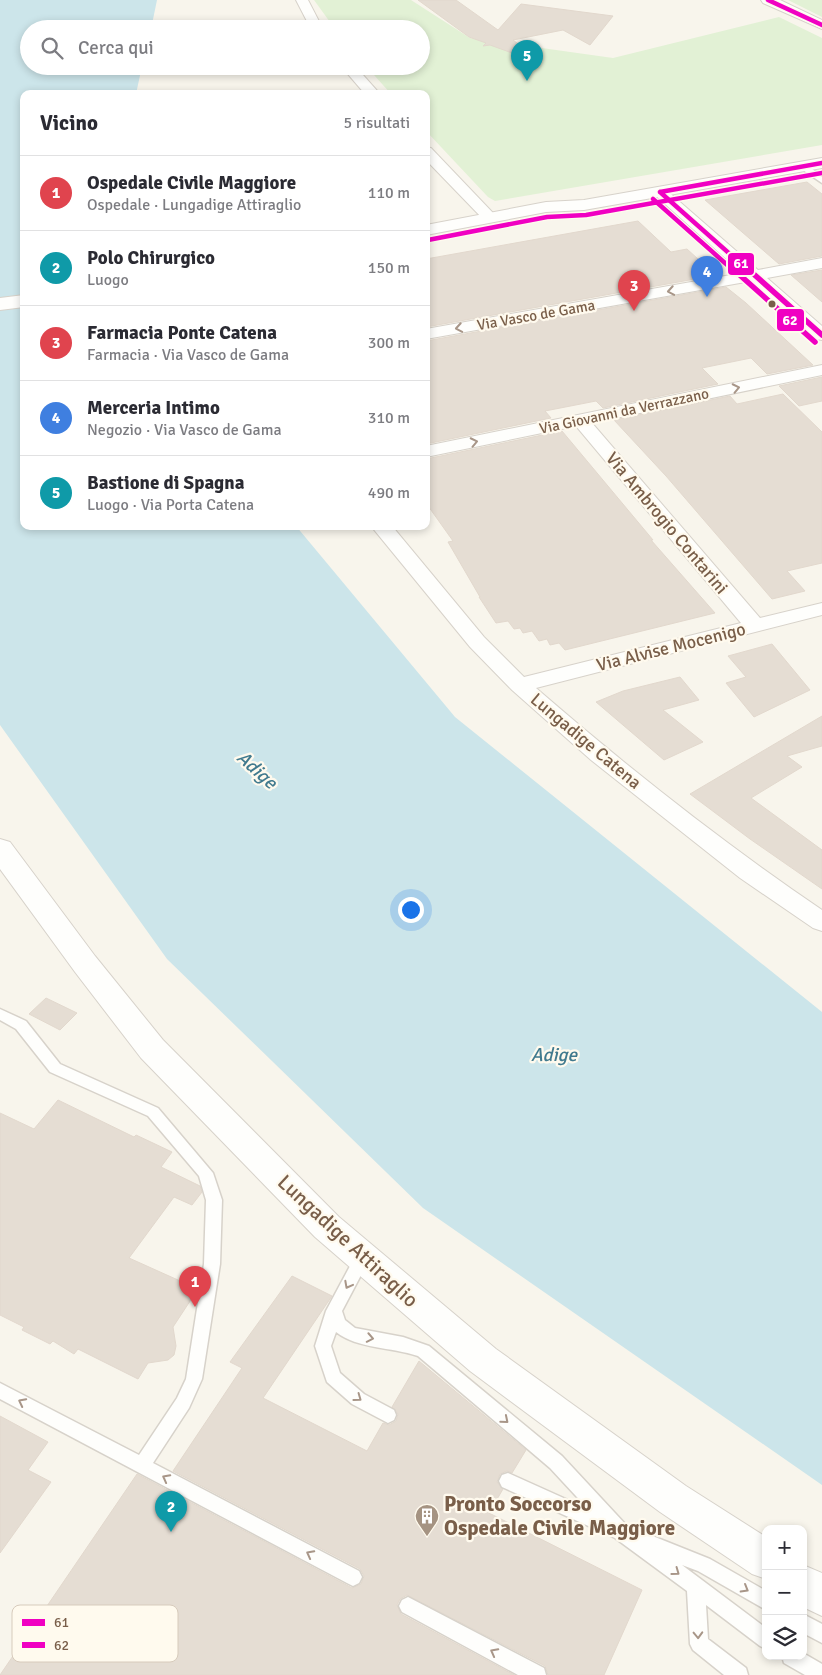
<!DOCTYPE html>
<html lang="it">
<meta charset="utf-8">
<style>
:root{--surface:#fff;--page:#f7f7f7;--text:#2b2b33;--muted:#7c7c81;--line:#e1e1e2;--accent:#111827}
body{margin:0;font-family:Signika,sans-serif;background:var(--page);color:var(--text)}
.controls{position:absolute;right:15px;bottom:15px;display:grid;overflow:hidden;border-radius:10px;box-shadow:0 2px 8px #0003}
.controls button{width:45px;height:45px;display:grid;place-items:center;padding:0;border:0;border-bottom:1px solid var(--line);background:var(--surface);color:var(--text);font:25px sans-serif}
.you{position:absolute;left:410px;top:909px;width:18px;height:18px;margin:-12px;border:4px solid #fff;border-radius:50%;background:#1a73e8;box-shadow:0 0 0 8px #1a73e833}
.badge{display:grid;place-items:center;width:32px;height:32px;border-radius:50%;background:var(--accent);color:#fff;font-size:16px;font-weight:700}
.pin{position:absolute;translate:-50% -41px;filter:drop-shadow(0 1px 2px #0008)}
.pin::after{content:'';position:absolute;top:26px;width:18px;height:15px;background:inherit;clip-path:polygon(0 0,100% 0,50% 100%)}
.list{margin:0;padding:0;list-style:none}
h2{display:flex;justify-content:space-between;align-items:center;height:65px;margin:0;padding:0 20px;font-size:21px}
h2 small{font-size:16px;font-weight:400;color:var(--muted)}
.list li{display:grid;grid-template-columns:32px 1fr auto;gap:15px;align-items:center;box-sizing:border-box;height:75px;padding:0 20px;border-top:1px solid var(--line)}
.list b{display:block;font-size:19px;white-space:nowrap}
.list p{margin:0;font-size:16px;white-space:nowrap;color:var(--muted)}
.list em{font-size:16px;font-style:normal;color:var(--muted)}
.icon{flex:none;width:28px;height:28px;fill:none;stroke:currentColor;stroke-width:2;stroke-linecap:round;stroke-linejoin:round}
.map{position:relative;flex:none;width:822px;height:1675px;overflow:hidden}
.search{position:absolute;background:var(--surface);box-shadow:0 2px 8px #0003;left:20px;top:20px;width:410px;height:55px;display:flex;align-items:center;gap:12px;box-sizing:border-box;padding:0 18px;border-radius:28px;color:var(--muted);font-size:19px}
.panel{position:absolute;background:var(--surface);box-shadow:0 2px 8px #0003;left:20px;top:90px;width:410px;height:440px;border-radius:10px}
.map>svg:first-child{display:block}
.green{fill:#e2f1d5}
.water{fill:#cce5ea}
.building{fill:#e5ddd3;stroke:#e2d8cd}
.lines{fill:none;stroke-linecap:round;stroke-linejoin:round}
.service-casing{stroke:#d7d2ca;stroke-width:3}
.minor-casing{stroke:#d7d2ca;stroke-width:2}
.tertiary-casing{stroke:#d7d2ca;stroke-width:2}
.service{fill:#fefefc;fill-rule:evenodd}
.minor{fill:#fefefc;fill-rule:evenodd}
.tertiary{fill:#fefefc;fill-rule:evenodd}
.bus-1-far1-casing{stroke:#fffaee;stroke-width:7}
.bus-1-casing{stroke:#fffaee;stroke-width:9}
.bus-2-far1-casing{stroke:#fffaee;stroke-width:7}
.bus-2-casing{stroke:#fffaee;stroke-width:9}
.bus-1-far1{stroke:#f000c2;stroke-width:4.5}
.bus-1{stroke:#f000c2;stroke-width:5.5}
.bus-2-far1{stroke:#f000c2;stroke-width:4.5}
.bus-2{stroke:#f000c2;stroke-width:5.5}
.oneway{stroke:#a89688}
.bus-dot{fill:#795e49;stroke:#fffaee;stroke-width:2}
.labels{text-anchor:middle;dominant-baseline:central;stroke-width:4.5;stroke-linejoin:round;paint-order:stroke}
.far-street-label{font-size:15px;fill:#795e49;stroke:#fffaee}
.street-label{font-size:18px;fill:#795e49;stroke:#fffaee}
.water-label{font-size:19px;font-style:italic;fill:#417a8e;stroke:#fffaee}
.near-street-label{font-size:21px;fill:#795e49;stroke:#fffaee}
.near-poi-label{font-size:21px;font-weight:bold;fill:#795e49;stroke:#fffaee;text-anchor:start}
.key{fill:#fffaee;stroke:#d7cbbc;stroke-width:1}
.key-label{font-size:14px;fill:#795e49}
.line-badge{stroke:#fffaee;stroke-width:2}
.badge-label{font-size:14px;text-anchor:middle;font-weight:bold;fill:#fff}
</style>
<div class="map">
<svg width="822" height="1675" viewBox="0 0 822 1675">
<rect width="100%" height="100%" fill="#f8f5ec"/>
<!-- green -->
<path class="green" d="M314 0H411L470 38 613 58 779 17 822 38V145L495 201 488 197 426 131V94H391L366 66H421V29H335Z
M788 0H822V17Z"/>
<!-- water -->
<path class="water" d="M0 0H157L151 29H29V66H142L136 94H24V526H296L455 717 822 1012V1485L423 1208 167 959 0 725Z"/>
<!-- building -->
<path class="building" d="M418 0H456L498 30 521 4 613 16 590 45 563 30 513 40 529 52 526 58 490 45 483 46 486 43 469 37Z
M807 182 822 194V256L779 264 705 200Z
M638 221 671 252 687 249 709 269 705 270 712 276 426 327V259Z
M822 270V302L791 275Z
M726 287 746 303 813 365 767 374 751 358 702 368 718 384 603 408 596 401 545 411 551 418 426 444V341Z
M822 377V401L799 406 779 386Z
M783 394 822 432V563L787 571 805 591 772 599 666 476 614 420 730 396 737 404Z
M562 431 653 540H651L715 613 565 650 559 643 550 645 547 639 539 641 532 631 523 633 520 628 514 629 508 621 496 623 479 597H480L448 542 453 541 426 503V459Z
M772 644 810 690 754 717 726 683 746 677 728 656Z
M680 677 699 700 663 710 703 742 664 760 596 702 623 691Z
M822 716V746L787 756 802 767 751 798 822 850V889L750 839 690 794Z
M46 998 77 1013 60 1030 29 1014Z
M58 1100 134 1137 136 1135 172 1152 161 1167 200 1186 202 1192 192 1205 174 1197 129 1258 198 1289 173 1327 176 1346 174 1355 168 1360 148 1363 138 1379 78 1349 74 1354 53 1341 50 1344 22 1330 24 1327 0 1315V1113L34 1129Z
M292 1276 332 1296 263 1398 367 1451 383 1423 389 1425 396 1421 398 1414 392 1407 419 1361 526 1450 512 1473 507 1471 500 1474 497 1482 503 1489 489 1513 642 1590 604 1675H548L545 1666 407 1595 400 1599 397 1605 401 1614 514 1675H0L137 1474 352 1588 361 1584 364 1576 360 1569 173 1471 242 1368 230 1362Z
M0 1416 48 1442 28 1470 51 1482 0 1553Z"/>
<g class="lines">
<!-- service casing -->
<g class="service-casing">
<path id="service" d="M800 164H806L822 177V183L800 168Z
M0 1009 26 1021 60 1064 158 1108 213 1173 222 1200 220 1264 202 1379 189 1408 153 1463 359 1571 362 1577 359 1583 353 1586 347 1583 0 1399V1383L139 1455 177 1398 186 1379 204 1264 206 1200 199 1176 148 1116 50 1072 16 1029 0 1020Z
M362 1251 367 1253 370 1258 342 1311 345 1320 355 1328 403 1337 429 1346 562 1456 628 1527 636 1533 640 1531 710 1559 766 1591V1610L698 1571 682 1565 766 1628V1649L760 1646 706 1605 708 1639 746 1668 748 1675H724L693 1650 690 1644 687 1591 615 1538 502 1487 499 1481 502 1475 508 1473 588 1509 550 1468 418 1356C391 1347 358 1349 336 1332L331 1346 340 1373 364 1394 394 1410 396 1415 394 1420 388 1423 352 1404 327 1382 315 1346 326 1311 357 1253Z
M408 1597 544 1668 546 1675H518L402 1612 399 1606 402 1600Z
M803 1614 822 1624V1643L803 1633Z
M803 1653 822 1664V1675H805L784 1663 782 1656H803Z"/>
</g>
<!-- minor casing -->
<g class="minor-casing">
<path id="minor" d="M296 0H308L323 29H311Z
M341 66H355L380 94H365Z
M426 147 431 148 494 214 497 217 494 220H484L426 160Z
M660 188 665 189 758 270 822 258V268L767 278 822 326V340L816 339 751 281 426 339V329L742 273 655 195 653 192 655 189Z
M822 365V375L592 423 760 618 822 603V615L536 688C627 767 722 842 822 910V931L813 928 740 878 591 760 512 690 470 647 371 526H392L484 637 524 677 741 623 576 426 426 457V446Z"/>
</g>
<!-- tertiary casing -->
<g class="tertiary-casing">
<path id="tertiary" d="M761 0H780L822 20V29L763 3Z
M822 158V168L584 210 546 212 426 235V225L546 202 584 200Z
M24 295V307L0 310V298Z
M0 839 10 842 95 956 163 1040 339 1217 496 1349 686 1486 766 1537V1579L752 1574 660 1512 470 1371 315 1237 141 1058 75 972 0 869Z
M803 1565 822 1573V1616L803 1607Z"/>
</g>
<!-- service -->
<use href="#service" class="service"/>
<!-- minor -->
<use href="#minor" class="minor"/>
<!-- tertiary -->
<use href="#tertiary" class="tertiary"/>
<!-- bus-1-far1 casing -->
<g class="bus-1-far1-casing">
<path id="bus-1-far1" d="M768 0 822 25
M660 192 749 271
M660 192 822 163"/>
</g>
<!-- bus-1 casing -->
<g class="bus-1-casing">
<path id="bus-1" d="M748 269 822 335"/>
</g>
<!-- bus-2-far1 casing -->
<g class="bus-2-far1-casing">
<path id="bus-2-far1" d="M653 199 734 271
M428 240 547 217 586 215 822 173"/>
</g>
<!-- bus-2 casing -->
<g class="bus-2-casing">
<path id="bus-2" d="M733 269 815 342"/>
</g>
<!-- bus-1-far1 -->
<use href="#bus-1-far1" class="bus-1-far1"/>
<!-- bus-1 -->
<use href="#bus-1" class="bus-1"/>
<!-- bus-2-far1 -->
<use href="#bus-2-far1" class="bus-2-far1"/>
<!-- bus-2 -->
<use href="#bus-2" class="bus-2"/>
</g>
<!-- one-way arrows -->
<defs><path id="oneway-chevron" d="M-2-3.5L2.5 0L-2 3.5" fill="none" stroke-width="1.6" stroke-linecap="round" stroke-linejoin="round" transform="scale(1.25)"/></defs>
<g class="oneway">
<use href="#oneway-chevron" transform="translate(671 291) rotate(170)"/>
<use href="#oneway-chevron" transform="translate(459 328) rotate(170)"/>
<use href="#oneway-chevron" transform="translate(736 388) rotate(-12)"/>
<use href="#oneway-chevron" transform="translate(474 442) rotate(-12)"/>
<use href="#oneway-chevron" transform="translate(348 1285) rotate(118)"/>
<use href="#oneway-chevron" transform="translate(370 1338) rotate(11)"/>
<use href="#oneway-chevron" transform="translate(358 1398) rotate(36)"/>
<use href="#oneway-chevron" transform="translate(22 1402) rotate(-153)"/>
<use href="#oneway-chevron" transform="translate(505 1420) rotate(40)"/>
<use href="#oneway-chevron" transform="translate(166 1478) rotate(-152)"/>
<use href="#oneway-chevron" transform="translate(310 1554) rotate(-152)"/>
<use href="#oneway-chevron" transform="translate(676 1572) rotate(36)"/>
<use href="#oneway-chevron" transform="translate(745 1589) rotate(30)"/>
<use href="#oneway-chevron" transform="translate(698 1635) rotate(88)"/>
<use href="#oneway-chevron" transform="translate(494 1652) rotate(-152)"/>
</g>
<!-- icons -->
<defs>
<g id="building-pin" transform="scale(1.25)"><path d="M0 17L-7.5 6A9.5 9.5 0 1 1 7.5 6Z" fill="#a59382" stroke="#fffaee"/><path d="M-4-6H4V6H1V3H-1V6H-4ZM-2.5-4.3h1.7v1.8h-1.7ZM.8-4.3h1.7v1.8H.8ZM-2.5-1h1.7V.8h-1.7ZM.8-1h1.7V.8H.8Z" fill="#fff"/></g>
</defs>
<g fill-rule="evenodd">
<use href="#building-pin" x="427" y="1516"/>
</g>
<!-- markers -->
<circle class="bus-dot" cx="772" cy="304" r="4.5"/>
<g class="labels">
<!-- far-street labels -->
<g class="far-street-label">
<text transform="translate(536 315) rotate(-10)">Via Vasco de Gama</text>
<text transform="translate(624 411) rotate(-12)">Via Giovanni da Verrazzano</text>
</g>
<!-- street labels -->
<g class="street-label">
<text transform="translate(667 523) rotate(50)">Via Ambrogio Contarini</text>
<text transform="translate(671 647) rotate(-14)">Via Alvise Mocenigo</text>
<text transform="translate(586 741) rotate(40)">Lungadige Catena</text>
</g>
<!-- water labels -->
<g class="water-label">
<text transform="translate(257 770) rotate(42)">Adige</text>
<text x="554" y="1055">Adige</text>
</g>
<!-- near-street labels -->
<g class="near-street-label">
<text transform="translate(348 1241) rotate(43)">Lungadige Attiraglio</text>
</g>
<!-- near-poi labels -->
<g class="near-poi-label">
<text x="444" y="1504">Pronto Soccorso<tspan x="444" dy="24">Ospedale Civile Maggiore</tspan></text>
</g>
</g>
<!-- legend -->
<rect x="12" y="1605" width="166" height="57" rx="8" class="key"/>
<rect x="22" y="1619" width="23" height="7" fill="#f000c2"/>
<rect x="22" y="1642" width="23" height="6" fill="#f000c2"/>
<g class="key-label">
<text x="54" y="1627">61</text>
<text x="54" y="1650">62</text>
</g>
<g class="line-badge">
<rect x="727" y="252" width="28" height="24" rx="5" fill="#f000c2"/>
<rect x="776" y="308" width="29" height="24" rx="5" fill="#f000c2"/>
</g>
<g class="badge-label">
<text x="741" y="268">61</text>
<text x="790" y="325">62</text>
</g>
</svg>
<div class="controls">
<button>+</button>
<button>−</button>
<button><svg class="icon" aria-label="layers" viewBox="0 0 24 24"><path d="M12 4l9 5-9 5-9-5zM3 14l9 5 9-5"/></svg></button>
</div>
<div class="you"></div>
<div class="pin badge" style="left:195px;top:1307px;background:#e0444e">1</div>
<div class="pin badge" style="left:171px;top:1532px;background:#0f9aa8">2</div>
<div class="pin badge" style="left:634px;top:311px;background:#e0444e">3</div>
<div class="pin badge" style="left:707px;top:297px;background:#3f7fe0">4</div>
<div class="pin badge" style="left:527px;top:81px;background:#0f9aa8">5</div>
<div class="search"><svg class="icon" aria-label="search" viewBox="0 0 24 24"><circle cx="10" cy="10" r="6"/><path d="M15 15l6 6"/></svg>Cerca qui</div>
<section class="panel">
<h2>Vicino<small>5 risultati</small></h2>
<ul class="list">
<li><span class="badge" style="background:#e0444e">1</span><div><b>Ospedale Civile Maggiore</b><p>Ospedale · Lungadige Attiraglio</p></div><em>110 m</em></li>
<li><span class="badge" style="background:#0f9aa8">2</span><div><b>Polo Chirurgico</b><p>Luogo</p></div><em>150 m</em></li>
<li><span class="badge" style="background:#e0444e">3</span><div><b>Farmacia Ponte Catena</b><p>Farmacia · Via Vasco de Gama</p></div><em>300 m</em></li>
<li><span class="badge" style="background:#3f7fe0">4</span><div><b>Merceria Intimo</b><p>Negozio · Via Vasco de Gama</p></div><em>310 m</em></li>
<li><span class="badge" style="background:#0f9aa8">5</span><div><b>Bastione di Spagna</b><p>Luogo · Via Porta Catena</p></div><em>490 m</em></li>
</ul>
</section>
</div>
